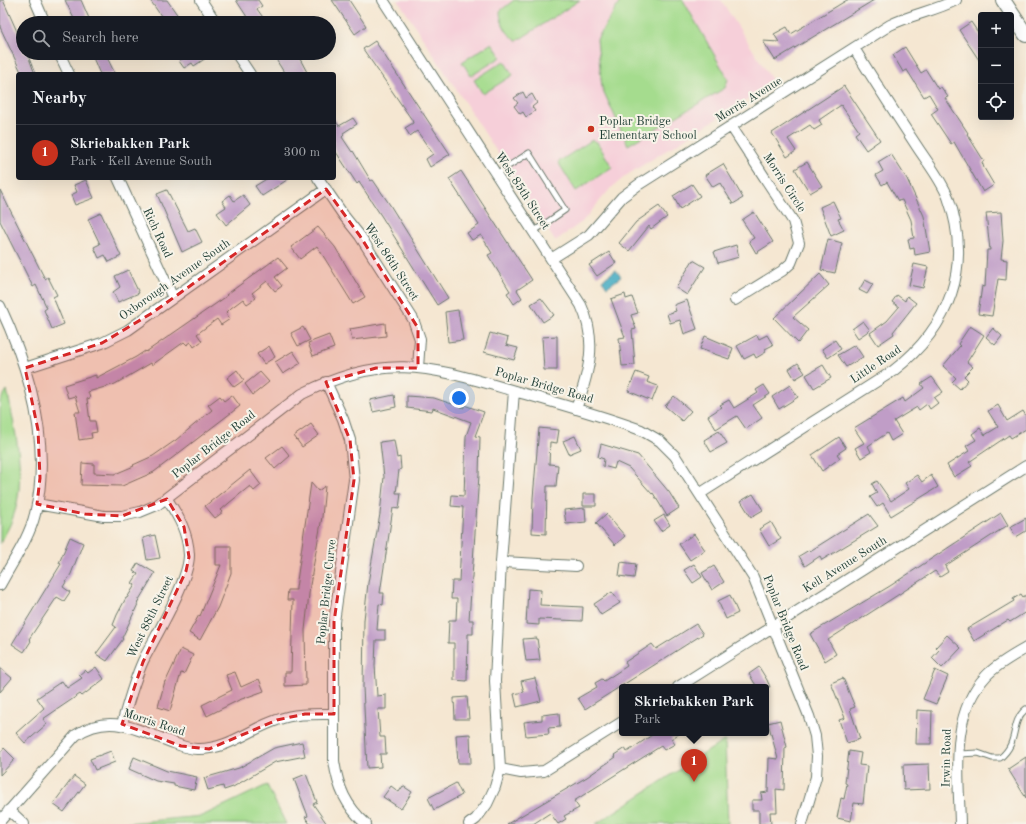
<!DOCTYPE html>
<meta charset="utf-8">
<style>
:root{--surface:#171b24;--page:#20242c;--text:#f1f3f6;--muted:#9ea1a6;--line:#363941;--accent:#c8321e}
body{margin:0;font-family:"Old Standard TT",serif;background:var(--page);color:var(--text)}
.controls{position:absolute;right:12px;top:12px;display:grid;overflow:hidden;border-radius:4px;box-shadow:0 4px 16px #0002}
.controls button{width:36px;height:36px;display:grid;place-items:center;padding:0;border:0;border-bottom:1px solid var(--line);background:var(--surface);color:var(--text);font:20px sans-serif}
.you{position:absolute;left:459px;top:398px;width:14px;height:14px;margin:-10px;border:3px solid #fff;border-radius:50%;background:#1a73e8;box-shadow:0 0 0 6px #1a73e833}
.badge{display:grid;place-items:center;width:26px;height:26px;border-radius:50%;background:var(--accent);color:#fff;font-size:13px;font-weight:700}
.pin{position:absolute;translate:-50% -33px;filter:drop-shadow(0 1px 2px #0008)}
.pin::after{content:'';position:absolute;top:21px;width:14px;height:12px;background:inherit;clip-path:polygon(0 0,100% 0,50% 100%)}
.popup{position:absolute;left:619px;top:684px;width:150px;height:52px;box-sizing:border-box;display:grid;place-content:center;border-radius:4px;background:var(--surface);filter:drop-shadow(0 1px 3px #0005);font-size:13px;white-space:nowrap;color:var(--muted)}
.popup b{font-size:15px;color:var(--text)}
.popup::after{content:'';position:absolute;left:50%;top:100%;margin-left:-8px;border:8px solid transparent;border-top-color:var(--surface)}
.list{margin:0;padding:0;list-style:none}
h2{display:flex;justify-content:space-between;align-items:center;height:52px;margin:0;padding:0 16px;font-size:17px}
h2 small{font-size:13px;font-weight:400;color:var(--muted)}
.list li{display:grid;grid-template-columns:26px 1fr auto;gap:12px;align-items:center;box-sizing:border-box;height:56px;padding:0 16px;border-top:1px solid var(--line)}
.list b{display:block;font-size:15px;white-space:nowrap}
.list p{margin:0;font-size:13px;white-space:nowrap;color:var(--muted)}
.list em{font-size:13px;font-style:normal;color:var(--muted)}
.icon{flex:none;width:22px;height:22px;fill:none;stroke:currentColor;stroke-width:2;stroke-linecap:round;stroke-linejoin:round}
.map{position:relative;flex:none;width:1026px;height:824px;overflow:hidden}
.search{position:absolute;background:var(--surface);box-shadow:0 4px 16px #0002;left:16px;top:16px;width:320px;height:44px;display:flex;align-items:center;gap:10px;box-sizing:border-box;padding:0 14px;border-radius:22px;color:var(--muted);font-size:15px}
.panel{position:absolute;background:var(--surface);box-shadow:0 4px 16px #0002;left:16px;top:72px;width:320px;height:108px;border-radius:4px}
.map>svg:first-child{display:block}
.built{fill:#f6cfd9}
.green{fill:#a5dc8e;stroke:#628c61}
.water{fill:#42abc2;stroke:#30747b}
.building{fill:#c09dc7}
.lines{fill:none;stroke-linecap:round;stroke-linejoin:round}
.lane-casing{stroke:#6a786b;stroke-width:7}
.street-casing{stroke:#6a786b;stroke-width:12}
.secondary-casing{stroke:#6a786b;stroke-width:16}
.lane{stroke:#fff;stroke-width:5}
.street{stroke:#fff;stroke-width:10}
.secondary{stroke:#fff;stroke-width:14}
.marked{fill:#d62828;fill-opacity:0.2;stroke:#d62828;stroke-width:3;stroke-dasharray:8 5;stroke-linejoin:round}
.poi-dot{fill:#c8321e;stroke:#f7f3e8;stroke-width:1.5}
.labels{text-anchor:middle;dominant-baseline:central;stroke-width:4;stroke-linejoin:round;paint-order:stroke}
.street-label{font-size:12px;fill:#1f3d34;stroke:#f7f3e8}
.poi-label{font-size:12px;fill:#1f3d34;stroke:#f7f3e8;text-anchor:start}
</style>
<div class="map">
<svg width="1026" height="824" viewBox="0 0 1026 824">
<rect width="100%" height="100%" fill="#f7f3e8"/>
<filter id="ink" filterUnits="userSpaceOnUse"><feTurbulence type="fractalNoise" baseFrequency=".025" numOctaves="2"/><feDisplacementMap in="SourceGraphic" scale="8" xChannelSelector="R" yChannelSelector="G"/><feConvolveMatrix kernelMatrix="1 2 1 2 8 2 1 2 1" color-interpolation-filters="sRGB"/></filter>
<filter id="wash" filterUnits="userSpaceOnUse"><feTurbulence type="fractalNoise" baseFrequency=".012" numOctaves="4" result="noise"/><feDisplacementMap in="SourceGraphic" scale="16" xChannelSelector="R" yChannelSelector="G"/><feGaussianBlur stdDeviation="0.9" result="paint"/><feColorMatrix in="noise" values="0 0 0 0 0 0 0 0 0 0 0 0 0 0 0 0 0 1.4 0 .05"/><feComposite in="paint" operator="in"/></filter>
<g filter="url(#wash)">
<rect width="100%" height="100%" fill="#f5e7d2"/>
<!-- built -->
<path class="built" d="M398 0H721L774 83 627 175 610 189 582 222 555 241Z"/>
<!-- green -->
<path class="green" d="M514 0H580L517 41C507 35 500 23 500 11Z
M621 0H683L728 79 725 88 628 145 602 88 597 39Z
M492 43 501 57 471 76 462 62Z
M504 61 513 75 483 94 474 80Z
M592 140 597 142 612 167 576 191 558 162Z
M7 390C15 430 28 479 12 520 9 528 4 536 0 544V401Z
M725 740 728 824H596Z
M267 785 286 824H116L202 816Z"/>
<!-- water -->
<path class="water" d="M616 270 621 277 607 287 602 280Z"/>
<g id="blocks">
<!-- building -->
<path class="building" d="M0 0H3L23 45V53H27L35 74H22L0 27Z
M65 0H81L91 23H76Z
M150 0H167L183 23H166Z
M236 0H258L262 6 257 9 267 23H251Z
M332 0H349L366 26 355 34Z
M847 0H874L775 60 763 41 779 42 774 34 787 27 791 34Z
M971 22 981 37V63L959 30Z
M375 41 450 154 430 167 426 159 433 154 417 131 410 136 405 128 413 123 412 120 363 49Z
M905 47 921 73 926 70 938 89 941 87 948 97 945 98 968 133 967 134 984 161 982 162 984 168 994 185 983 192 954 142 951 144 931 114 938 109 929 94 924 97 907 70 903 72 893 55Z
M91 53H105L115 74H100Z
M191 53H202L206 58 194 66 192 63 184 68 179 61Z
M272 53H289L291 56 300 59 308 74H285Z
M844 86 880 140 866 150 855 134 859 131 841 105 819 120 822 125 814 130 810 125 788 139 796 151 787 157 772 133Z
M523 92 526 98 532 94 537 103 532 107 535 111 526 117 523 112 520 114 514 106 518 103 514 98Z
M334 118 339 126 353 118 357 124 343 133 344 135 342 137 352 152 353 151 371 181 373 180 390 205 448 298 437 305 382 217 359 182 357 184 334 149Z
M891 154 907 179 924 216 930 252 915 255 914 248 910 249 908 239 914 238 911 220 902 200 898 201 887 182 882 185 876 175 883 171 878 162Z
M807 162 822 186 810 193 795 169Z
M723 164 743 198 733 204 720 183 713 187 705 175Z
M461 171 532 280 517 290 522 298 514 304 507 293 510 291 488 255 492 253 481 235 472 240 467 233 479 225 449 179Z
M268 178H290L262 196 255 186Z
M86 180 94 198 75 205 71 195 77 192 74 185Z
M692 184 700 196 680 209 673 196Z
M0 190 45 279 48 277 57 295 53 297 64 324 52 329 44 310 47 308 36 285 33 287 0 221Z
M167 190 186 227 188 231 195 228 202 242 182 252 157 194Z
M230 195 234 201 243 195 250 205 226 225 217 213 226 207 222 201Z
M833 201 841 218 838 219 844 230 831 236 820 207Z
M659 206 667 217 651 229 649 226 629 251 619 243 636 222Z
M754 212 773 242 756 253 749 241 754 238 742 220Z
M1001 212 1003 241 1001 259 1007 260 1006 280 998 279 992 316 978 314 982 286 985 287 987 250H990L986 213Z
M101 213 121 256 109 262 105 255 99 258 94 247 100 244 88 219Z
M318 227 335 247 365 297 353 304 317 246 300 259 291 247Z
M828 239 842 243 835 273 821 270Z
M736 245 739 257 718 263 714 252Z
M609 252 616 263 597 276 589 265Z
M278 257 287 268 275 277 282 286 275 291 267 281 252 293 256 298 247 304 243 299 231 308 226 313 230 319 221 325 217 319 197 334 202 341 194 347 191 342 187 345 184 342 152 365 151 363 115 384 88 392 90 398 87 399 90 421H95L97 432 91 433 92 438 79 440 75 412H80L75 396 68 398 64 385 96 375V378L136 357 145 351 146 352 227 296 226 295Z
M693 260 705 267 687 295 676 288Z
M914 264 928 267 923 288 909 285Z
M128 270 139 293 118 302 113 292 120 287 115 276Z
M820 274 829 285 793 317 808 330 798 343 774 318Z
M865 280 873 284 867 294 859 290Z
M625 294 626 299 632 297 638 313 631 315 636 329 632 330 635 365 622 366 619 338 625 337 611 299Z
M897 295 905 301 907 296 916 303 893 332 894 334 878 345 870 333 887 321 899 307 892 302Z
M541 298 554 315 543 322 531 304Z
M687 300 697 329 684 334 680 320 670 323 667 314 676 311 674 305Z
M458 310 463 340 448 342 445 312Z
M863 321 870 330 858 338 852 329Z
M385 323 386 336 352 340 350 329Z
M970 326 984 335 967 362 973 367 964 376 968 380 960 389 952 382 956 378 943 366 960 346 958 344Z
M303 327 310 340 298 346 291 333Z
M993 328 1002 336 995 345 986 337Z
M490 333 508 338 506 345 518 348 514 360 484 352Z
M329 335 334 348 313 356 308 343Z
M757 335 759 339 767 335 773 345 765 349 766 352 756 358 754 354 744 359 737 346Z
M557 336V370H544L542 337Z
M705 336 733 348 729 359 700 349Z
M835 340 841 349 828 358 822 349Z
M855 345 863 357 846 367 838 355Z
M269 346 275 357 264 364 257 354Z
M293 351 301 363 283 374 275 362Z
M798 363 805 373 795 379 789 369Z
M823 365 831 378 814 388 806 375Z
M237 370 244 380 234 387 227 378Z
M260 372 269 382 253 395 245 384Z
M636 372 649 377 647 382 658 386 652 401 628 391Z
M932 377 943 392 934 398 938 403 930 409 927 404 919 410 917 407 894 421 902 434 891 441 887 433 868 446 871 452 861 458 855 448 864 443 854 428 903 398 905 402 924 388 921 384Z
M764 385 770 394 753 405 762 418 746 429 737 416 716 429 708 416 722 407 720 405 729 400 734 408 758 393 756 390Z
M790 385 798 397 779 409 772 397Z
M232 395 240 406 154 472 122 486 81 485 82 463 94 464V473L115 474 134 466 133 465 153 456 176 440 212 410 208 405 220 396 224 401Z
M394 395 396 407 373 412 370 400Z
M407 396 434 398 464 408V405L484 412 475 436 480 437 479 475 469 620H473V634H468L467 681 454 680V643H448L449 620H456L457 599H451L452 581H459L463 507 451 506 452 495 464 496 466 436 471 422 433 408 432 411 407 408Z
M674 396 691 411 682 421 665 406Z
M998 405 1007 421 1023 411 1026 416V429L1011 438 1009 435 969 462 972 466 954 477 947 465 969 451 966 446 976 440 972 434 980 428 985 435 998 427 988 411Z
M311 424 319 435 302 447 294 436Z
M539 428 559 430 557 443 550 442 549 464 558 465 556 486H547L546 534 532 533 533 498Z
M719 431 727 443 711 452 704 440Z
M575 436 581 449 569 454 563 441Z
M839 437 846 448 837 454 840 458 822 471 812 455Z
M394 440 397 458 400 457 401 469 399 470 396 493H401L399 509 393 508 380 593H384L383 605 379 604 377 630H385V640H376L375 665 377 696 386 695V709H378L380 737H385L386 754H380L381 767 367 768 363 687 364 620 368 583 380 514 384 477 380 442Z
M601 444 638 455 669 492 679 508 667 516 653 493 652 494 629 468 616 462 614 469 603 466 604 459 598 457Z
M282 446 290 456 275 469 266 458Z
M250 470 261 485 254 491 250 486 229 503 221 510 223 512 215 518 205 506Z
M917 475 922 482 931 475 938 487 891 516 883 503 877 507 870 497 877 493 872 484 877 481 891 501 909 489 905 483Z
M311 483 318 491 325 486 322 517 310 585 305 630 306 685 285 686V672H291L293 600H287L288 590H296V588Z
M583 494H596V506H583Z
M753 494 763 510 751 517 741 501Z
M585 508 586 522 566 524 564 510Z
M1001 513 1008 525 945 566 948 572 940 577 935 571 828 640 836 654 825 661 810 634 890 586Z
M606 514 625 536 615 545 596 523Z
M869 514 878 526 822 560 820 556 805 566 799 556 809 550 810 551Z
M664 515 670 525 661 531 654 521Z
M1026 518V531L1016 537 1010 527Z
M771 522 781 539 769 546 759 529Z
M694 534 705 550 690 560 679 544Z
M155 535 160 558 147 560 143 538Z
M70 537 83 543 71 574 63 587 70 592 64 601 57 597 29 639 31 641 24 652 12 644 61 564 59 563Z
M216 546H231V573L218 607 200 640 189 633 199 615 200 616 221 565H216Z
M621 562 636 564 634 578 619 576Z
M138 563 155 573 137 603 138 604 122 638 123 639 107 661 96 654 116 627 113 625 117 615 126 598H127L135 585 132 583 138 574 133 571Z
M694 564 702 577 693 583 684 570Z
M714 566 724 582 712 590 702 573Z
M528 589 541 590 540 605 583 607 582 621 539 619V625L526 624Z
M612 592 620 603 601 615 594 604Z
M1021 594 1023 597 1026 595V612L1010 622 1008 620 974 641 967 629 1014 601 1013 599Z
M730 595 738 613 726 619 718 601Z
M696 624 703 634 585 709 578 698 597 687 595 683 602 679 604 681 627 666 625 662 652 644 656 649Z
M947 635 961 648 942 668 932 658 939 650 936 647Z
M537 638 540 660 526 661 523 639Z
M181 649 193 655 184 674 181 673 170 711 158 707 165 681H166Z
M96 667 104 679 82 696 80 694 43 719 47 724 25 743 16 733 44 708 37 698 62 681 67 688 82 678 79 675 85 670 88 673Z
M759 667 767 680 770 687H757L749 674Z
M0 668 12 678 0 692Z
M935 670 948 676 936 704 923 699Z
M235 672 241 687 259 679 264 691 239 700 207 716 202 705 232 690 226 675Z
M535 678 541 701 517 707 514 694 524 692 521 681Z
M843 678 855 707 850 709 860 739 847 743 839 720 845 718 831 683Z
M467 697 469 719H455L454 698Z
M917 710 932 711 931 744H916Z
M559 713 560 727 548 728 549 734 526 736 524 722 542 720V715Z
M780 720 787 747 785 748 784 790 776 789 777 812H770L771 824H759V810H752V800H762L761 793 768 792 769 758 778 759 768 723Z
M655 733H680L671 739 675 744 664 750 661 746 574 801 579 808 564 816 566 819 558 824 550 813 533 824H507L587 777 616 757 614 755 625 748 627 752Z
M470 734 471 763H458L456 735Z
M302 742 305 756 275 762 233 787 224 790 223 786 208 790 204 778 239 768 274 748Z
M4 748 15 759 0 775V753Z
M111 751 115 762 95 770 90 759Z
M849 751 861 753 859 765 867 766 863 804 854 803 851 821 837 818 841 798 844 799 847 784 845 783Z
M134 757 167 771 197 777 194 790 174 786V784L156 781 129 769Z
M1026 757V798L1008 769Z
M929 764 930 789 904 790 903 765Z
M306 774 317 802 313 804 327 824H310L305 817 308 816 294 779Z
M74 776 85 784 64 812 53 804Z
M456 783 462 795 434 810 428 798Z
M391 786 399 792 403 786 412 792 401 809 383 797Z"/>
</g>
</g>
<g filter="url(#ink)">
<use href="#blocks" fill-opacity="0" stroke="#6a786b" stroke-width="1"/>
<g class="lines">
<!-- lane casing -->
<g class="lane-casing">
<path id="lane" d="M496 174 529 153 565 210 533 232
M959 754 978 753 992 758H1000C1020 742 1009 723 1026 709"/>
</g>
<!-- street casing -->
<g class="street-casing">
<path id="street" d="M35 0 45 23
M201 0 216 23
M383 0 581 305C598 341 589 372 576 409
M59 53 69 74
M236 53 250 74
M731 126 793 221 799 243 791 263 782 271 735 300
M118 178 173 298
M318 178 344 216 360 236 413 319 420 339 418 368
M551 259 589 235 622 197 638 185 890 25C912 14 935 11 956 0
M0 306C29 368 52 445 35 514 29 539 12 562 0 585
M25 368 102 343 128 330 326 189
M326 382 343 419 350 440 354 480 334 622V761C338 788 346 806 366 824
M701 493 893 371C950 327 973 266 948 197 941 179 927 162 916 145 895 113 874 81 854 48
M37 504 104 516H122L140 512 157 505 302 394C390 349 436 369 525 394 564 405 603 416 641 430L660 441 675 456 753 577 809 716 815 736 817 756 816 777 802 824
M501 562 576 566
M678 687 1026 466
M122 724C128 703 134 681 143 661 156 635 189 581 189 555 188 533 179 517 167 499
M500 769 521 773 544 771 622 722
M9 810 24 824
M0 821 76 735C110 712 137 730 171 742 179 745 188 749 197 749 227 750 250 729 277 720 295 713 315 714 334 714
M469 824 476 819 487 804 495 787 500 769 495 681 501 562 514 391
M960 824C959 774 949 716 986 676 997 664 1013 656 1026 648"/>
</g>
<!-- secondary casing -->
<g class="secondary-casing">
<path id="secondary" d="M1003 0 1026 35"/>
</g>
<!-- lane -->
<use href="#lane" class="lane"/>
<!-- street -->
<use href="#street" class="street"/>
<!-- secondary -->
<use href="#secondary" class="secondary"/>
</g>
</g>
<!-- marked area -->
<path class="marked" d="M326 189 360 236 418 328V368H376L326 382 350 440 354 480 334 622V714H305L277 720 209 749 181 746 122 724 143 662 186 571 189 557 184 527 167 499 122 516 85 514 37 504 40 478 38 430 25 368 102 343 152 313Z"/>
<!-- markers -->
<circle class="poi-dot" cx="591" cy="129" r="4"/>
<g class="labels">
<!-- street labels -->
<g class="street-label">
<text transform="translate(749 100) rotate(-32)">Morris Avenue</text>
<text transform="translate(784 183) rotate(57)">Morris Circle</text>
<text transform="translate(522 191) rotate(57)">West 85th Street</text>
<text transform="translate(157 233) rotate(65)">Rich Road</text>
<text transform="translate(391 262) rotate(57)">West 86th Street</text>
<text transform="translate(175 280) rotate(-35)">Oxborough Avenue South</text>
<text transform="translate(876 365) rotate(-34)">Little Road</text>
<text transform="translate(544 386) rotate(16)">Poplar Bridge Road</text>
<text transform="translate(214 445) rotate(-38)">Poplar Bridge Road</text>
<text transform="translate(845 565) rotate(-32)">Kell Avenue South</text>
<text transform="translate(327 592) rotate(-84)">Poplar Bridge Curve</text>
<text transform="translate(151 617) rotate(-64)">West 88th Street</text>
<text transform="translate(785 623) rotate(68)">Poplar Bridge Road</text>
<text transform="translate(154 723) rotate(18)">Morris Road</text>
<text transform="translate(947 758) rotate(-89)">Irwin Road</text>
</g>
<!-- poi labels -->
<g class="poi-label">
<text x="599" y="122">Poplar Bridge<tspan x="599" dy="14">Elementary School</tspan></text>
</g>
</g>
</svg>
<div class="controls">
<button>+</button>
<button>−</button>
<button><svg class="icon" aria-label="locate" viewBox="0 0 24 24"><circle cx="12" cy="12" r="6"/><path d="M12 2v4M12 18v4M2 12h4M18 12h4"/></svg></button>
</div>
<div class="you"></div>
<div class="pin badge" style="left:694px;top:782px">1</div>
<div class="popup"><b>Skriebakken Park</b>Park</div>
<div class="search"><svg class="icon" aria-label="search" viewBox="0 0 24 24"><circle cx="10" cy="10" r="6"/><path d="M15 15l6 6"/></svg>Search here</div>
<section class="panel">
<h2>Nearby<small></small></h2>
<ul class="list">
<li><span class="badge">1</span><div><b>Skriebakken Park</b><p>Park · Kell Avenue South</p></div><em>300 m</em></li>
</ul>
</section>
</div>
